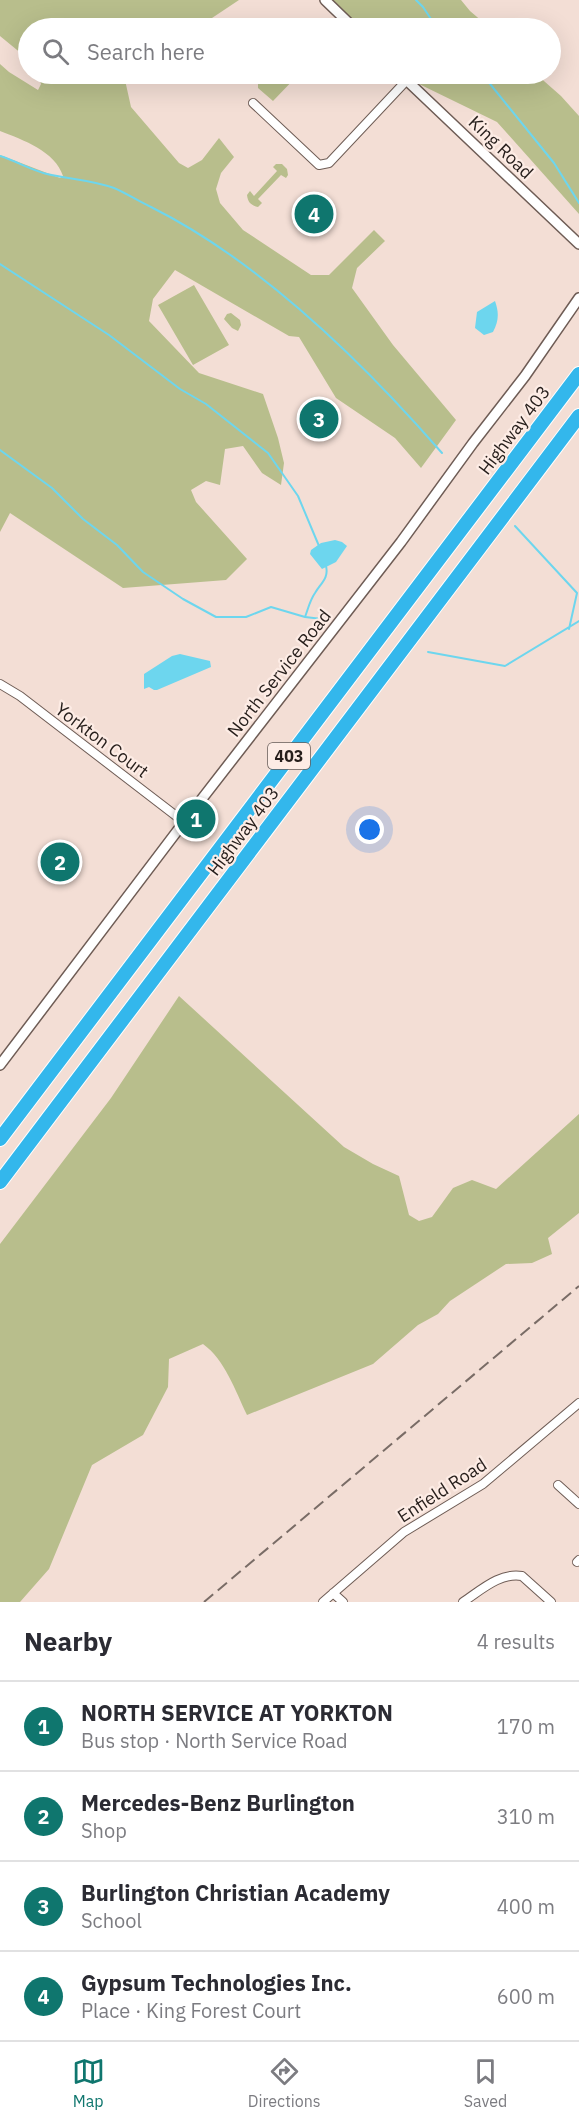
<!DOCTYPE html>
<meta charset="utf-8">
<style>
:root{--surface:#fff;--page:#f2f2f3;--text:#2b2b33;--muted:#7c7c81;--line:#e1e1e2;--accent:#0f766e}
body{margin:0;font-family:"IBM Plex Sans",sans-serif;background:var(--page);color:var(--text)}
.you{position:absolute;left:370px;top:830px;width:21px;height:21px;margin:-15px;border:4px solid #fff;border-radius:50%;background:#1a73e8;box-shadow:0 0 0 9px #1a73e833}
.badge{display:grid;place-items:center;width:39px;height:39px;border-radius:50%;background:var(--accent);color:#fff;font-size:20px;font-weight:700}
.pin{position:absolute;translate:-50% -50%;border:3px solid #fff;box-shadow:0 2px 6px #0006}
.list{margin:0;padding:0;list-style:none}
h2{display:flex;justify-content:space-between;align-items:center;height:78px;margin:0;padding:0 24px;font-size:26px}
h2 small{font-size:20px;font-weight:400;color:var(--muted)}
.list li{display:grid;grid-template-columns:39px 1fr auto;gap:18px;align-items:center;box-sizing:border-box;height:90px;padding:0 24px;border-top:2px solid var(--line)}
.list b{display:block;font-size:22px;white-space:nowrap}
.list p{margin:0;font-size:20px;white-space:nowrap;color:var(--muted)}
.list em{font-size:20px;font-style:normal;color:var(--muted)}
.icon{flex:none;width:33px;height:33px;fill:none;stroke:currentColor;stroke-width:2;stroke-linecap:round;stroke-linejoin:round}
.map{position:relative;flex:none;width:579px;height:1602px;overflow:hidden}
.search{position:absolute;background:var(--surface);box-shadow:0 6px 24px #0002;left:18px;right:18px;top:18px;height:66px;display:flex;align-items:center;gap:15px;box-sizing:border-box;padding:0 21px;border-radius:33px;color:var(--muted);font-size:22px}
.sheet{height:438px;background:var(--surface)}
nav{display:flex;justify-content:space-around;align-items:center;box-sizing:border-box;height:84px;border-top:2px solid var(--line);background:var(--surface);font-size:16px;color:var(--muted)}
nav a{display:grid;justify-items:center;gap:3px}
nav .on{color:var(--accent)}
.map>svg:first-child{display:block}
.green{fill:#b8be8c}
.water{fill:#6dd6ee}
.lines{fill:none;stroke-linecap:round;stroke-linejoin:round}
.stream{stroke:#6dd6ee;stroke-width:2}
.minor-casing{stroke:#6e5c55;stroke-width:10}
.tertiary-casing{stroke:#6e5c55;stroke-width:12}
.motorway-casing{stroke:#fff;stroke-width:16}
.minor{stroke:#fff;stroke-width:8}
.tertiary{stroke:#fff;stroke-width:9}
.motorway{stroke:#33b7ec;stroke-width:14}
.rail{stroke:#796c66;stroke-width:2;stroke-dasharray:12 6;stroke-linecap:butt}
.labels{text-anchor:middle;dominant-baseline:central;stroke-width:4.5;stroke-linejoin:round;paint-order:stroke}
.shield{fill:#fdece5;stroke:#665c58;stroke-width:1.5}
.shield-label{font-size:16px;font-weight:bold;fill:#261e1b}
.street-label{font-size:18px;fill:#261e1b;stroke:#fdece5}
</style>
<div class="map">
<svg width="579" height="1602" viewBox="0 0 579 1602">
<rect width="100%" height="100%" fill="#f3ded5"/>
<!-- green -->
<path class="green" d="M0 0H239L197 28H28V59L0 36Z
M326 0H461L470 11 490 28H360Z
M0 64 9 72 38 90 41 84 38 74H132L125 80 131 107 179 163 188 168 202 160 219 138 234 157 221 173 216 189 220 203 243 230 311 275H329L374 230 385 241 357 268 352 288 393 345 456 420 421 468 395 438 336 398 299 337 289 336 175 270 153 299 149 321 199 373 263 394 278 438 284 463 281 485 262 473 243 446 225 449 220 485 206 481 191 490 196 502 247 559 226 580 123 588 10 513 0 532V155L60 178 63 176C55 151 23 140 0 131Z
M258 74H299L273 101 258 88Z
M408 74H536L561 96 579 116V214L497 122 419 84Z
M276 164H282L287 169 288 175 286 178 281 175 258 199 262 203 258 207C251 205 248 203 247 195L250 191 254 196 277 171 273 167Z
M194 285 229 345 193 365 158 305Z
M231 313 240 320 241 325 238 331 232 328 224 319 227 314Z
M179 996 344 1147 373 1164 399 1176 409 1215 419 1221 432 1217 453 1188 472 1180 496 1189 579 1114V1213L548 1238 552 1254 532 1263 506 1264 450 1301 438 1314 418 1325 373 1364 247 1415C235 1390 225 1360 203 1344L169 1359 168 1387 143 1435 92 1465 49 1569 20 1602H0V1244L111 1098Z"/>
<!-- water -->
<path class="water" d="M495 301C499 312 499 321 493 332L484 335 475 328 477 312Z
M335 540 342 542 347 546 336 562 322 569 310 554 311 550 321 543Z
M180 654 210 661 211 667 157 690H154L149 687 144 689V674L172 656Z"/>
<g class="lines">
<!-- stream -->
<path class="stream" d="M416 0 423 7 437 28
M482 74 554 163 579 203
M0 156C16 161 31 170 47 174 69 179 92 180 114 188 126 193 138 201 151 207 261 262 361 360 442 453
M0 264 109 335 180 389 206 404 268 453 298 496 319 546
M0 450 52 488 83 519 117 545 143 572 183 599 216 617H246L271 607 305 617 322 619
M515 526 577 593 569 629
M305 617C308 609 310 600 315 593 321 583 329 578 326 566
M428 652 505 666 579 621"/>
<!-- minor casing -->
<g class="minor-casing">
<path id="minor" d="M253 103 319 165 329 163 407 80
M0 684 20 696 184 822
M558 1485 579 1504
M577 1562 579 1560
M333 1593 343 1602
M323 1602 404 1532 483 1484 579 1403
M463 1602C480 1591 500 1572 522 1576L551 1602"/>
</g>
<!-- tertiary casing -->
<g class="tertiary-casing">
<path id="tertiary" d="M325 0 354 28
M400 74 579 244
M0 1065 184 822 401 542 473 443 525 376 579 298"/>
</g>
<!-- motorway casing -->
<g class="motorway-casing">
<path id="motorway" d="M0 1139 579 374
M0 1182 579 416"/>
</g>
<!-- minor -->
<use href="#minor" class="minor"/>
<!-- tertiary -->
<use href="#tertiary" class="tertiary"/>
<!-- motorway -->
<use href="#motorway" class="motorway"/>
<!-- rail -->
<path class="rail" d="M204 1602 579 1286"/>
</g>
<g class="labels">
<!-- shield labels -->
<rect class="shield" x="268" y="743" width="42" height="26" rx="4.5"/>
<g class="shield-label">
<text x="289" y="756">403</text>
</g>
<!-- street labels -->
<g class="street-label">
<text transform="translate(501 147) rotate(44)">King Road</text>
<text transform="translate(514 430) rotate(-53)">Highway 403</text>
<text transform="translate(279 673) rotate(-52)">North Service Road</text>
<text transform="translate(102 740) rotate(37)">Yorkton Court</text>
<text transform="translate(243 831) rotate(-53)">Highway 403</text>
<text transform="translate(442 1490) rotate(-33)">Enfield Road</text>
</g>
</g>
</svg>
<div class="you"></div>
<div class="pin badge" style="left:196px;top:819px">1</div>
<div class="pin badge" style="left:60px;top:862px">2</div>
<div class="pin badge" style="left:319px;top:419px">3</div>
<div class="pin badge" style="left:314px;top:214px">4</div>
<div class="search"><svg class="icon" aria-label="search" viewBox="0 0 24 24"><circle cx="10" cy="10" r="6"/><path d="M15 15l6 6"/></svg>Search here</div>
</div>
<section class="sheet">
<h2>Nearby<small>4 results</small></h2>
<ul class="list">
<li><span class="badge">1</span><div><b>NORTH SERVICE AT YORKTON</b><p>Bus stop · North Service Road</p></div><em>170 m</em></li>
<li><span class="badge">2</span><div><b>Mercedes-Benz Burlington</b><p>Shop</p></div><em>310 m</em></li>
<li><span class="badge">3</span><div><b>Burlington Christian Academy</b><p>School</p></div><em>400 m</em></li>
<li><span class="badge">4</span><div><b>Gypsum Technologies Inc.</b><p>Place · King Forest Court</p></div><em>600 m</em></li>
</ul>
</section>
<nav>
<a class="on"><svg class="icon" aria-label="map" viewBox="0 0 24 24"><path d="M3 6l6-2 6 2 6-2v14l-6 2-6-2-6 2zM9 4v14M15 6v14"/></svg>Map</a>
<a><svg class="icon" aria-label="directions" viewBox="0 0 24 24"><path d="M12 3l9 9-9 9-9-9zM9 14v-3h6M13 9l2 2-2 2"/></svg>Directions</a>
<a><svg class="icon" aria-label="saved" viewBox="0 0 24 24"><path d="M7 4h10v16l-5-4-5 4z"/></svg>Saved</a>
</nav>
